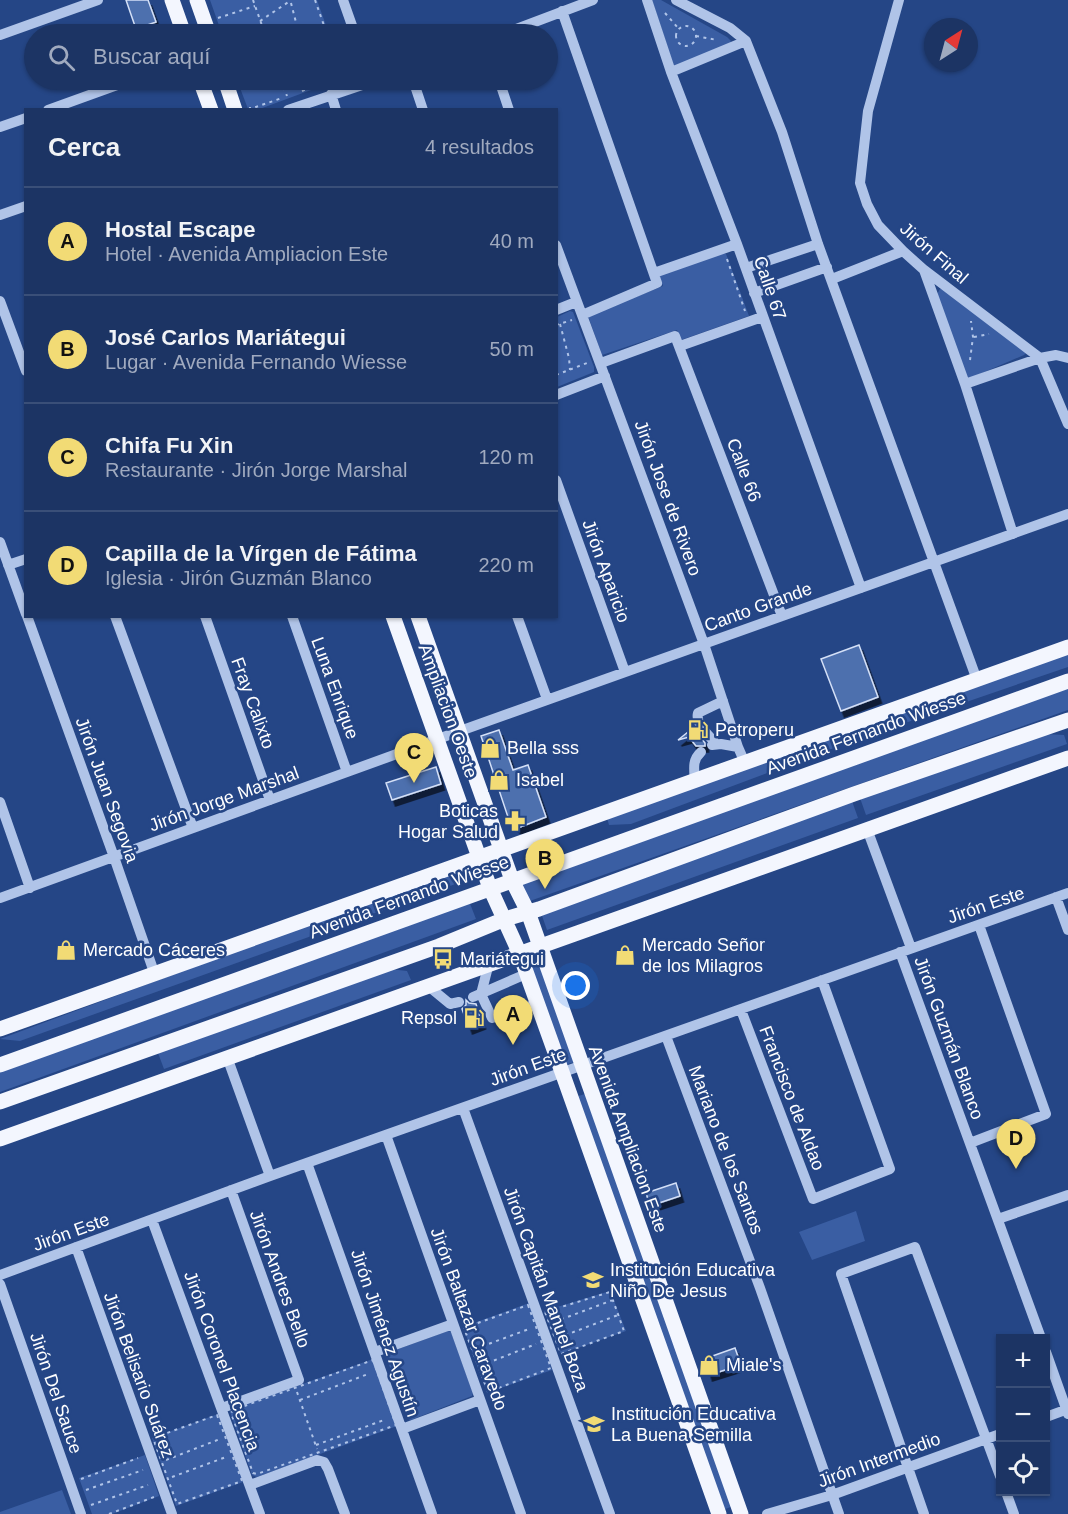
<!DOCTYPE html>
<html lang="es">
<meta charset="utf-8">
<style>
:root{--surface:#1c3464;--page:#253c6a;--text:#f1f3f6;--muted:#a0aabf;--line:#3a4f78;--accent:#f2db75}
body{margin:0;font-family:Arial,sans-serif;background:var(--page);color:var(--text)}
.controls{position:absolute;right:18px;bottom:18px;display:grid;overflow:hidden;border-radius:0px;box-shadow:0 2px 4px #0004}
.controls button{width:54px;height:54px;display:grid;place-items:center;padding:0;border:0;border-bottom:2px solid var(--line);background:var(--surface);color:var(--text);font:30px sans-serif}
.compass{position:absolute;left:924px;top:18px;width:54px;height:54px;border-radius:50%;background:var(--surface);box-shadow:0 2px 4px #0004;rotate:36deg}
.you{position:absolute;left:576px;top:986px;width:21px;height:21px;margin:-15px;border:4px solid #fff;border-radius:50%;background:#1a73e8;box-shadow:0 0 0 9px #1a73e833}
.badge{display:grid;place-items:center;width:39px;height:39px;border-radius:50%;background:var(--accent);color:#111;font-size:20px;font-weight:700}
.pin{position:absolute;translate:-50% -50px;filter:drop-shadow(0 2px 3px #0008)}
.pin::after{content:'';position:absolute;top:32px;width:21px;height:18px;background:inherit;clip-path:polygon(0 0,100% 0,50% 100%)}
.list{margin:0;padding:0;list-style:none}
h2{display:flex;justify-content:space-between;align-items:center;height:78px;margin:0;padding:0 24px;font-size:26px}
h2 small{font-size:20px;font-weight:400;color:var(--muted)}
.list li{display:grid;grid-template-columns:39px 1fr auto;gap:18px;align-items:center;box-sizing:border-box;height:108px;padding:0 24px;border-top:2px solid var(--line)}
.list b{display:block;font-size:22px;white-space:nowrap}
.list p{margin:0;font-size:20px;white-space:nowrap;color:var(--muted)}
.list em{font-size:20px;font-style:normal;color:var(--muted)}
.icon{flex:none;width:33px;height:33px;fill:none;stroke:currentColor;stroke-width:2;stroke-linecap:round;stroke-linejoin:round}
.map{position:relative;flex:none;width:1068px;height:1514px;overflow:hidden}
.search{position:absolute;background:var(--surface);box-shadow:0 2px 4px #0004;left:24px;top:24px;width:534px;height:66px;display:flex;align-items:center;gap:15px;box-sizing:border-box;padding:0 21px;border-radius:33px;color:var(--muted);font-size:22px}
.panel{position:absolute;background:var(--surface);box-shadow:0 2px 4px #0004;left:24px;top:108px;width:534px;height:510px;border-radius:0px}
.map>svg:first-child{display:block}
.green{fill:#3a5ea3}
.building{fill:#4e6fae;stroke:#d4e0f7;stroke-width:1.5;filter:url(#shadow)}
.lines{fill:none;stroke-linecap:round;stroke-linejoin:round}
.path{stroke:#b0c4e8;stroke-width:2;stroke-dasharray:3 4.5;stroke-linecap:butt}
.minor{stroke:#b0c4e8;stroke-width:10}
.major{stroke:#f3f6fe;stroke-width:15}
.labels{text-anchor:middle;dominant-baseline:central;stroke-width:5;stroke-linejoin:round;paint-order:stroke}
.street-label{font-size:18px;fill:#fff;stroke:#254686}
.poi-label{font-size:18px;fill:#fff;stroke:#254686;text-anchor:start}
</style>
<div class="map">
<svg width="1068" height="1514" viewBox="0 0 1068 1514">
<defs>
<filter id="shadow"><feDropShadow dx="3.5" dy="6" stdDeviation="0" flood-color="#0009"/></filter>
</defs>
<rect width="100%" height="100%" fill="#254686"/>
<!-- green -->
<path class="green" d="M210 0H317L329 34H222Z
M652 0H661L727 37 731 41 729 45 674 67Z
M237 80H338L257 110 248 109Z
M722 253 726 254 749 316 681 340 677 330 602 355 588 316 663 286 659 275Z
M945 288 1026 353 1024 355 966 380 936 296 940 289Z
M570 311 573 312 594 367V372L557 387V317Z
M1068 653V667L841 745 836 732Z
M1068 688V710L527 902 516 881Z
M1045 734 1064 735 1067 744 866 815 860 798Z
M829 735 834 748 631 824 609 825 607 818Z
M852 801 858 818 547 930 541 913Z
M457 869 461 882 20 1041 0 1039Z
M467 896 476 919 0 1092V1066Z
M537 956 575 1062 564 1065 526 960Z
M390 969 407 971 411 980 164 1069 158 1053Z
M585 1094 733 1506 723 1510 575 1097Z
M856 1211 865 1241 812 1260 799 1232Z
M610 1291 626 1331 561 1354 544 1311Z
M529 1303 552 1370 487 1393 463 1327Z
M448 1331 451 1332 473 1393 472 1396 411 1420 408 1419 386 1356 387 1353Z
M373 1359 397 1426 257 1477 252 1475 230 1412 232 1409Z
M218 1414 243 1482 176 1506 152 1438Z
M145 1455 159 1496 112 1514H92L79 1478Z
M62 1490 71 1514H0V1512Z"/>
<!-- building -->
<path class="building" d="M126 0H148L156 22 136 29Z
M859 645 878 697 841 711 821 659Z
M693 728 705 743V746H696L689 737 678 740Z
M499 730 513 770 528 765 546 817 518 828 510 823 481 736Z
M436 767 441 784 392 800 386 783Z
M466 1000 469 1003 476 1004 482 1023 469 1028 462 1009 466 1005Z
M676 1183 680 1196 650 1206 646 1193Z
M735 1348 741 1365 709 1375 704 1359Z"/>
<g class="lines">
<!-- path -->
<path class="path" d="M253 0 265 34
M315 0 327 34
M291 3 299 34
M665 13 679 29
M218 18 255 6
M260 21 290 1
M676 36a10 10 0 1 1 20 0a10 10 0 1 1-20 0Z
M282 34 297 29
M696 36 717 40
M281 80 287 96
M302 91 325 82
M250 107V109L282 98
M727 259 745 311
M560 324 569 358 570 370
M556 325 572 320
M974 337 989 334
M970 360 973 337 971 321
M556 375 587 363
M610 1292 624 1331 561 1354 545 1312Z
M528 1305 551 1368 488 1392 464 1328Z
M554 1322 613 1300
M558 1338 618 1315
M475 1349 529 1329
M373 1360 396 1425 257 1474 253 1473 231 1413 233 1410Z
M480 1366 536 1344
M297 1392 317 1449
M300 1400 368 1374
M217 1415 242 1481 177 1504 153 1438Z
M316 1445 384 1420
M166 1460 220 1439
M172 1477 226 1457
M81 1479 138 1458
M86 1490 143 1470
M91 1505 148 1485
M109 1514 154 1497"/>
<!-- minor -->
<path class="minor" d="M343 0 355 34
M647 0 671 72 737 244 861 588
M676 0 730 28 746 41 782 132 818 244 977 680
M899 0 868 111 860 183 867 204 878 225 903 251 923 269 1040 358 1068 424
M562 11 657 283 582 315
M503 34 593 0
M0 35 98 0
M671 72 746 41
M413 80 423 110
M499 80 509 110
M331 94 336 110
M48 110 131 80
M288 110 377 80
M0 127 26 118
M0 215 26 206
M556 245 704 644 738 747 745 763
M746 268 818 244
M924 270 965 384 1013 534
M654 273 737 244
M832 279 903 251
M754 293 827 267
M0 301 26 371
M556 310 576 302
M680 346 762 317
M601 363 675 336 782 616
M965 384 1040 358 1056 355 1068 358
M556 395 605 376
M556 480 625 672
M0 542 26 614
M8 565 26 559
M27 616 114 857 155 975
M115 616 193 828
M205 616 270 800
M292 616 347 772
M517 616 547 699
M716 744C709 735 695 724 698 713L723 701
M712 745 721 744 738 747
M695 781C694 769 692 760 701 752
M0 802 30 888
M867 829 911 948
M1056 897 1068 930
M0 898 460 731 1068 514
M900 952 1041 1338
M489 963 481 994 492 1018 537 1004
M427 985 450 1004 459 1002
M473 997 526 974
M741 1010 813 1199 890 1169 822 980
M666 1036 760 1288 839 1514
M227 1057 270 1176
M463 1108 610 1514
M386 1135 521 1514
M970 1143 1046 1114 979 925
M307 1163 432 1514
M998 1219 1068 1195
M152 1220 260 1514
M76 1247 172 1514
M0 1275 270 1176 1068 893
M0 1284 81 1514
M375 1352 453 1324
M1046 1352 1068 1414
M222 1408 299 1380 231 1190
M1046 1417 1068 1409
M402 1429 480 1400
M250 1485 317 1460 324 1462 328 1469 345 1514
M1006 1492 1014 1514
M767 1514 832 1495 1000 1434
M924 1514 841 1274 915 1247 1000 1476"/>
<!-- major -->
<path class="major" d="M172 0 184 34
M197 0 209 34
M200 80 211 110
M225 80 235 110
M393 616 490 888 519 952 562 1072 719 1514
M418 616 512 880 528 912 741 1514
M0 1029 1068 647
M0 1065 1068 681
M0 1102 439 946 505 919 539 909 854 794 1068 720
M0 1139 1068 758"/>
</g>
<!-- icons -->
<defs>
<g id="fuel-bare" transform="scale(1.62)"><path d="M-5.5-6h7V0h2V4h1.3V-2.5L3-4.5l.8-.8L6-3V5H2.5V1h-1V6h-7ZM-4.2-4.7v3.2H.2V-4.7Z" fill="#f2db75" stroke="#254686" stroke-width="2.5" paint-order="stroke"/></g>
<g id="shop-bare" transform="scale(1.62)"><path d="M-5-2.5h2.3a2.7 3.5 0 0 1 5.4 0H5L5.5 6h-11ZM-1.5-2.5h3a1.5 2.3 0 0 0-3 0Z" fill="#f2db75" stroke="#254686" stroke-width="2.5" paint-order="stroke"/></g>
<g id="pharmacy-bare" transform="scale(1.62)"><path d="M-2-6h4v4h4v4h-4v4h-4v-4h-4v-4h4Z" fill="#f2db75" stroke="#254686" stroke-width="2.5" paint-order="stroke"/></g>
<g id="bus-bare" transform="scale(1.62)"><path d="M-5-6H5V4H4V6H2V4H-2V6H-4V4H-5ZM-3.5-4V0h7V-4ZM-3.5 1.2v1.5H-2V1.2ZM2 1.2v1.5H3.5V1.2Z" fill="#f2db75" stroke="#254686" stroke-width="2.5" paint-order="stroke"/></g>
<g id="school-bare" transform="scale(1.62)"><path d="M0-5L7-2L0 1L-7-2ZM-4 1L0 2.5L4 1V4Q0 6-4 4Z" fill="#f2db75" stroke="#254686" stroke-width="2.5" paint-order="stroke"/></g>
</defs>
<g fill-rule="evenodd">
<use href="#fuel-bare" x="698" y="730"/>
<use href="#shop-bare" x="490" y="748"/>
<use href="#shop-bare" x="499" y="780"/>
<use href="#pharmacy-bare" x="515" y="821"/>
<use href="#shop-bare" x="66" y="950"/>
<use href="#shop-bare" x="625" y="955"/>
<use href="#bus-bare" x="443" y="959"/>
<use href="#fuel-bare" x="474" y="1018"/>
<use href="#school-bare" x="593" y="1280"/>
<use href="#shop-bare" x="709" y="1365"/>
<use href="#school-bare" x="594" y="1424"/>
</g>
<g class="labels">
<!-- street labels -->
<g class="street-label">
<text transform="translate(934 253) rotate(41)">Jirón Final</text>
<text transform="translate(770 288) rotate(71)">Calle 67</text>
<text transform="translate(744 470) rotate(69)">Calle 66</text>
<text transform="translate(668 498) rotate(70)">Jirón Jose de Rivero</text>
<text transform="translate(606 571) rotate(70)">Jirón Aparicio</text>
<text transform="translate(758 607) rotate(-20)">Canto Grande</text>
<text transform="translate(335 688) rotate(70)">Luna Enrique</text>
<text transform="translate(253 703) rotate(70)">Fray Calixto</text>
<text transform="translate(448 711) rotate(70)">Ampliacion Oeste</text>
<text transform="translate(866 733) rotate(-20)">Avenida Fernando Wiesse</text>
<text transform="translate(107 790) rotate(70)">Jirón Juan Segovia</text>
<text transform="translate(224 799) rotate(-20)">Jirón Jorge Marshal</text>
<text transform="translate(409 897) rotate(-20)">Avenida Fernando Wiesse</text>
<text transform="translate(986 905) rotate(-19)">Jirón Este</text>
<text transform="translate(949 1038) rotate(70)">Jirón Guzmán Blanco</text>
<text transform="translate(528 1067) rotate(-20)">Jirón Este</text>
<text transform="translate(792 1098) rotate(69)">Francisco de Aldao</text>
<text transform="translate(628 1139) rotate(70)">Avenida Ampliacion Este</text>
<text transform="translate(726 1150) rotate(69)">Mariano de los Santos</text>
<text transform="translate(71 1232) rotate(-20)">Jirón Este</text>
<text transform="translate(280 1279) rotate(70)">Jirón Andres Bello</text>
<text transform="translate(546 1289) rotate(70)">Jirón Capitán Manuel Boza</text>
<text transform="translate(469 1319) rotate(70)">Jirón Baltazar Caravedo</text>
<text transform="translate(385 1333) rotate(71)">Jirón Jiménez Agustín</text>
<text transform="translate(222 1361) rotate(70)">Jirón Coronel Placencia</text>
<text transform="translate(139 1375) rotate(70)">Jirón Belisario Suárez</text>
<text transform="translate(56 1393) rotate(71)">Jirón Del Sauce</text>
<text transform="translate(879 1460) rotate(-20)">Jirón Intermedio</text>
</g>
<!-- poi labels -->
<g class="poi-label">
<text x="715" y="730">Petroperu</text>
<text x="507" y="748">Bella sss</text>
<text x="516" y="780">Isabel</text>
<text x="498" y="811" text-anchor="end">Boticas<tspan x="498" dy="21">Hogar Salud</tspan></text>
<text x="642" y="945">Mercado Señor<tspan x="642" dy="21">de los Milagros</tspan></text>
<text x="83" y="950">Mercado Cáceres</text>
<text x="460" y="959">Mariátegui</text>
<text x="457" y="1018" text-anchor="end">Repsol</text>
<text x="610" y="1270">Institución Educativa<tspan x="610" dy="21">Niño De Jesus</tspan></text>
<text x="726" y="1365">Miale's</text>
<text x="611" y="1414">Institución Educativa<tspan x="611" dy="21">La Buena Semilla</tspan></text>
</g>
</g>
</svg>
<div class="controls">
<button>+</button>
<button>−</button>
<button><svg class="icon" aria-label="locate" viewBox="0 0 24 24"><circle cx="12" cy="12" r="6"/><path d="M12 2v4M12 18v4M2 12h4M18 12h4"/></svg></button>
</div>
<svg class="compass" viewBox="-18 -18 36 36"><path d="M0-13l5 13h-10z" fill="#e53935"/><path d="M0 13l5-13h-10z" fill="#a0aabf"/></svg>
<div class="you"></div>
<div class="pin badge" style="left:513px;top:1045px">A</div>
<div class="pin badge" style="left:545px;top:889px">B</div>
<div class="pin badge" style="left:414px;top:783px">C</div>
<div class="pin badge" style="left:1016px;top:1169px">D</div>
<div class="search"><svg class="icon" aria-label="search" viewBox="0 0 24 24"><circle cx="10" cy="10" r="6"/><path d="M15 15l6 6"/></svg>Buscar aquí</div>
<section class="panel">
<h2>Cerca<small>4 resultados</small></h2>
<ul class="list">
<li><span class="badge">A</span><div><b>Hostal Escape</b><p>Hotel · Avenida Ampliacion Este</p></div><em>40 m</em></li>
<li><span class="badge">B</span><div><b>José Carlos Mariátegui</b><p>Lugar · Avenida Fernando Wiesse</p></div><em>50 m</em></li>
<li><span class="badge">C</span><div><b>Chifa Fu Xin</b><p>Restaurante · Jirón Jorge Marshal</p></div><em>120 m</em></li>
<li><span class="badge">D</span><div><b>Capilla de la Vírgen de Fátima</b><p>Iglesia · Jirón Guzmán Blanco</p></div><em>220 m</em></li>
</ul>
</section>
</div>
